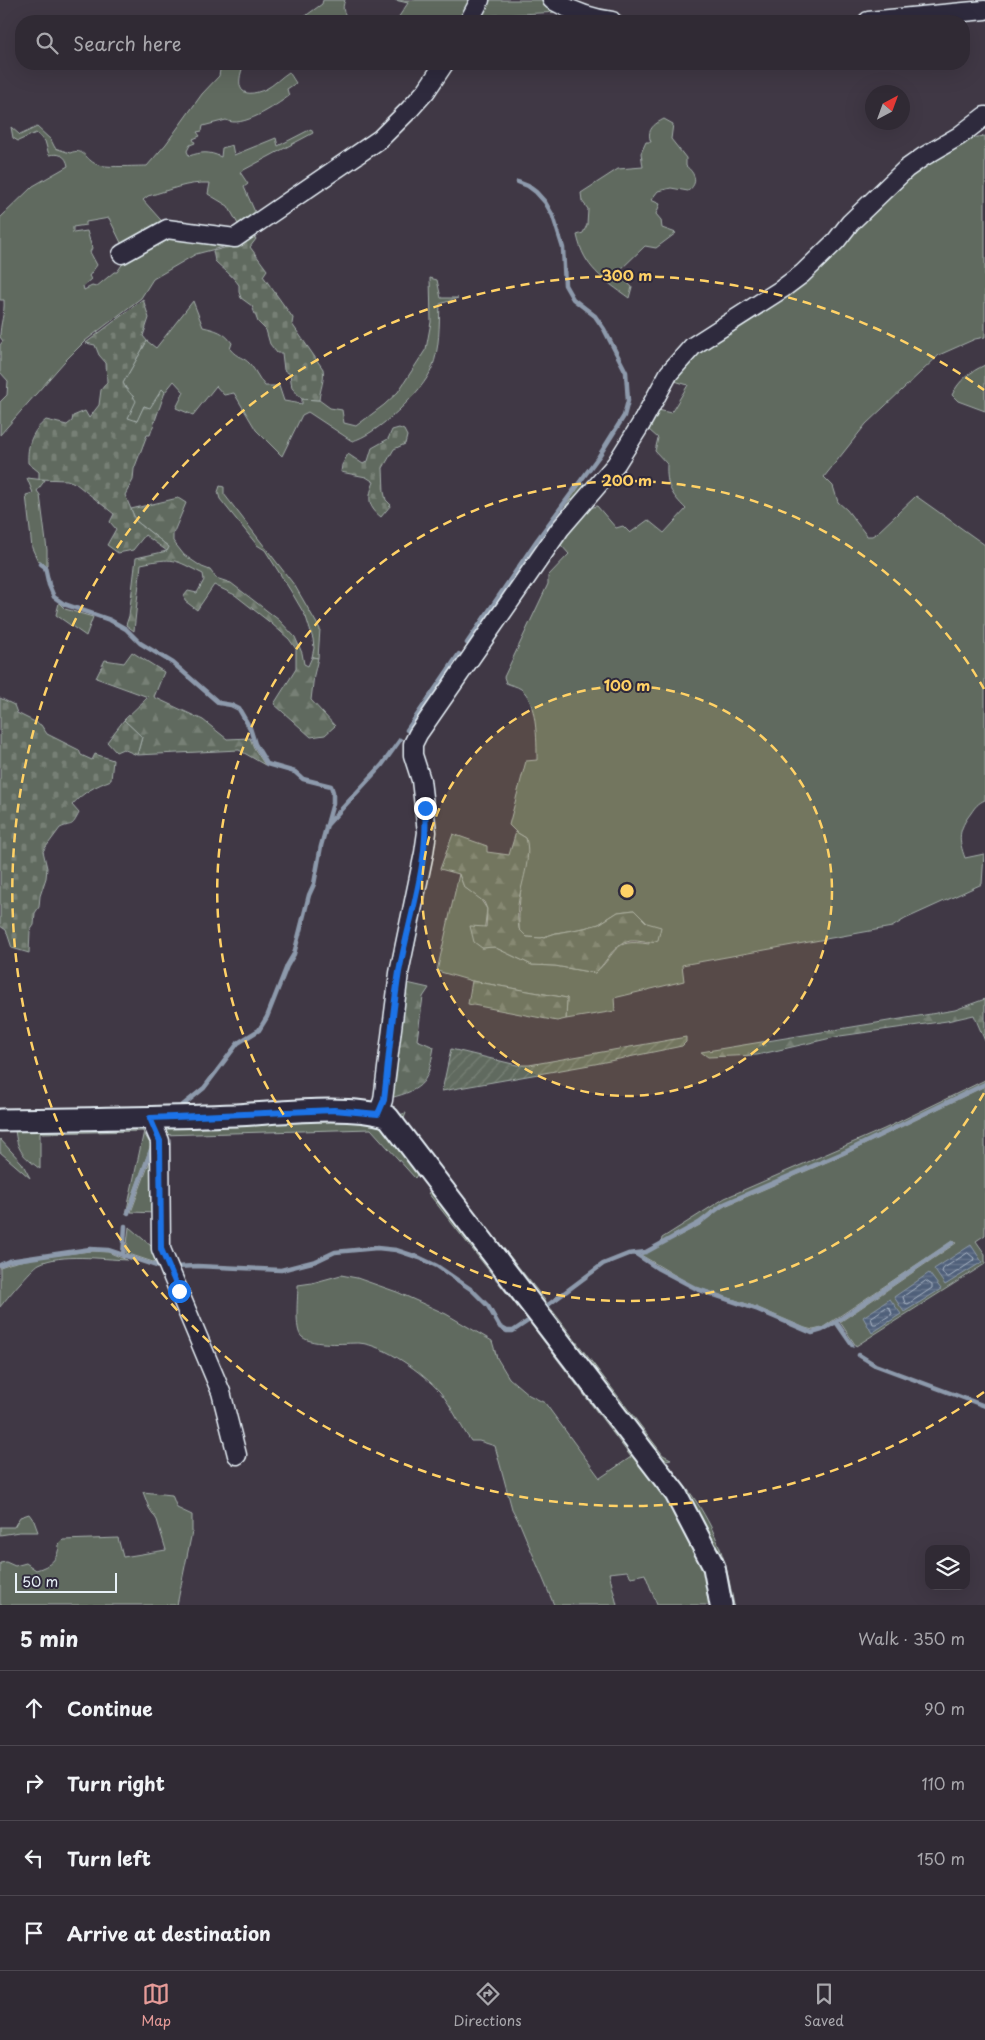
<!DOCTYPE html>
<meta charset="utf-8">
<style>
:root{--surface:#302a34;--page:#3c3640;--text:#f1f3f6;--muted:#a8a7ac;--line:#4b464f;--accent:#e69b98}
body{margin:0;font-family:"Playpen Sans",sans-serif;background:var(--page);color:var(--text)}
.controls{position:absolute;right:15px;bottom:15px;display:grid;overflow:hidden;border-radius:10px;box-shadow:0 5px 20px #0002}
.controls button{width:45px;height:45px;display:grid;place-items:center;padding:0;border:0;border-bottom:1px solid var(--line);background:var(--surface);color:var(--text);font:25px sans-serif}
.compass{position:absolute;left:865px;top:85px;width:45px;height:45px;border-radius:50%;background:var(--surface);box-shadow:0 5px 20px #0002;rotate:41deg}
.scale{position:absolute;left:15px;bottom:12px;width:102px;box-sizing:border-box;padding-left:5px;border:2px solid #e8f1f8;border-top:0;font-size:14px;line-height:18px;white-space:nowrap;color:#e8f1f8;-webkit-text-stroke:4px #2f2a3d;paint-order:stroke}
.stop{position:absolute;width:15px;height:15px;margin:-11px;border:4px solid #1a73e8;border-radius:50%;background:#fff}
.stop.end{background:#1a73e8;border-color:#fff;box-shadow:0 1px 5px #0008}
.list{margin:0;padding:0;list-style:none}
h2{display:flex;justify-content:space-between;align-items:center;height:65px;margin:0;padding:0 20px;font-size:21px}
h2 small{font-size:16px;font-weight:400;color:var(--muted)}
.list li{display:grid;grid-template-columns:32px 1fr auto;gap:15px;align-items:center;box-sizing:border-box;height:75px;padding:0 20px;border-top:1px solid var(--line)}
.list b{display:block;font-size:19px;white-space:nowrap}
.list em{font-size:16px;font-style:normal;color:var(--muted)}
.icon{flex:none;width:28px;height:28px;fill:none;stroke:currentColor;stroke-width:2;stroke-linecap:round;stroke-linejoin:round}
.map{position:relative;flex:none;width:985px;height:1605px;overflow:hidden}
.search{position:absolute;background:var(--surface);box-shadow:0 5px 20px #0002;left:15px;right:15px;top:15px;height:55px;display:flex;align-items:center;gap:12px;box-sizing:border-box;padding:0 18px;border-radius:20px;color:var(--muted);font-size:19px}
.sheet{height:365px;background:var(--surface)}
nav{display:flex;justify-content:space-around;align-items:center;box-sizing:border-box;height:70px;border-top:1px solid var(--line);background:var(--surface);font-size:14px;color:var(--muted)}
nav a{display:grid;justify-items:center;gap:2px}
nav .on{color:var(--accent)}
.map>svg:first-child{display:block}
.grass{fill:#606a5e;stroke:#a4aeab}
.forest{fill:url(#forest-firs);stroke:#a4aeab}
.cemetery{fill:url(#cemetery-stones);stroke:#a4aeab}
.garden{fill:url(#garden-furrows);stroke:#a4aeab}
.water{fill:url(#water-rules);stroke:#8d9aac}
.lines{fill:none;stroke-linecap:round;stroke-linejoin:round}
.shore{stroke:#abb7c6;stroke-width:1}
.stream{stroke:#8d9aac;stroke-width:4.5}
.minor-casing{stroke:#e8f1f8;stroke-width:21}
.major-casing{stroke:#e8f1f8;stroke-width:25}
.minor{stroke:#2f2a3d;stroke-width:18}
.major{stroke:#2f2a3d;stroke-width:21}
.route{stroke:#1a73e8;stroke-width:6}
.ring{fill:none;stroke:#ffd166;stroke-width:2.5;stroke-dasharray:9 6}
.centre{fill:#ffd166;stroke:#2f2a3d;stroke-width:2.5}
.ring-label{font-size:15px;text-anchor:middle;font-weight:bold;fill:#ffd166;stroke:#2f2a3d;stroke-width:4;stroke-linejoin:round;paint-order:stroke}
</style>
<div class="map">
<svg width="985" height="1605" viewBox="0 0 985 1605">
<defs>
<pattern id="forest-firs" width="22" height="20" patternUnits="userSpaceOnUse" patternTransform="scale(1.25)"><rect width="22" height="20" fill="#606a5e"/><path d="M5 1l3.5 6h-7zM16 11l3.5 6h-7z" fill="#778076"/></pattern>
<pattern id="cemetery-stones" width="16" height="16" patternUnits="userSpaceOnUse" patternTransform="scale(1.25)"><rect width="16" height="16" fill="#606a5e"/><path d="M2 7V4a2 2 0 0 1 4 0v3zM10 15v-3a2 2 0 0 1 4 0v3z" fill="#778076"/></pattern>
<pattern id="garden-furrows" width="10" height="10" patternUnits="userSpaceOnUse" patternTransform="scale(1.25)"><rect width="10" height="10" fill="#606a5e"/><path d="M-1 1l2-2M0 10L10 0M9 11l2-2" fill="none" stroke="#778076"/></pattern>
<pattern id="water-rules" width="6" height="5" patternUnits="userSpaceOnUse" patternTransform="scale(1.25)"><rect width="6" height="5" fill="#50607a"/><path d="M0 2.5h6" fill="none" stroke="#69778e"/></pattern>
</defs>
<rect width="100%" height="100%" fill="#403845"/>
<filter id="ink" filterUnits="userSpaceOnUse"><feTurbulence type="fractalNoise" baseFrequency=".02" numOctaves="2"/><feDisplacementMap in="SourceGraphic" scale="10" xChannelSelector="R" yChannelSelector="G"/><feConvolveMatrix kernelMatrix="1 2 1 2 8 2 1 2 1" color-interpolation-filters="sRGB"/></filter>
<g filter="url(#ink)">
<!-- grass -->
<path class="grass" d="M323 0H345C341 10 344 14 351 21H304V17L322 4Z
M395 0H477L463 21H396L408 3Z
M488 0H546L560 12 479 16Z
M221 64H244C235 86 239 101 266 89 274 85 281 77 289 72L296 83 287 89 289 96C275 106 242 129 226 120L203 126 202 131 197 132 200 136 193 139 195 143 190 145 187 151 189 156C201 152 209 151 221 157L222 148 232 145 234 155 276 138 278 146 311 129 313 133 240 172 248 184 244 187 255 212 264 215 235 236 238 224 228 206 208 194 210 183C186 182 171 190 148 196L143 200 167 227 125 251 109 218 86 222V225L73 227V233L87 231 92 248 90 252 97 265 89 276 91 279 83 286 84 290 92 286 96 287 114 272H117L126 259 168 232 231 240 223 247 196 254 153 279 141 298 85 341 64 362 0 435V402L7 395 8 381 0 372V345L3 341 0 337C0 323 5 314 4 300H0V218L33 186 68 166C66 155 59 153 49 155L45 141 36 133 18 141 13 138 11 127 20 135 37 127 51 140 55 148 70 153C84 147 86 160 96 164 104 168 135 166 147 166L166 144 202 94 219 76Z
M664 119 673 124 671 139 686 158V166C695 173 699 183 688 191L671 188 658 191 651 200 660 204 656 214 661 220 662 228 676 233 656 248 645 246 617 273 632 287 629 298C603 279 584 268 577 235L583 233 587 225 588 209 582 201 581 193 618 169 643 167 641 153 646 142H651C646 130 654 124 664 119Z
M985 136V337L975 339 939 355 866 424 824 477 833 486 838 502 847 510 867 536H872L877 533 916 496 985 545V800C978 803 975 807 971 813 958 830 958 839 965 858L984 854 982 884 905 919 892 927 682 965 684 981 614 998 615 1011 566 1019 567 998 472 981 437 971 459 874 464 887 479 897 487 909 482 948 494 947 532 965 555 966 595 973C619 952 611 938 649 944L647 923 634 910 618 912 599 924 584 928 556 933 541 938 527 937 519 929C518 898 524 868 526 838L516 832 509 825 526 761 537 760C537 742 537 700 521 689 517 686 510 685 506 683L504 677 548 584V576L569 554 561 545 540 567 576 512 597 506 616 528 623 526 630 533 648 520 664 533 686 509C671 494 666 486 667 464L655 451 658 438 649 430 658 410 671 413 688 385 668 379 684 359 783 291 908 171 964 139Z
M430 278 437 280 441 298H458L440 304C439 325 440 348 432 368 424 391 375 436 352 441L308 412 302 415 282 456 256 430 234 393 224 395 216 386 193 415 176 408 184 392 174 381 165 392 162 390 150 409 144 406 137 422 128 418 134 397 128 392 123 383 147 341 156 348 193 301 203 327C216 330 224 332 232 343L230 349C237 358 244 357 250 364 256 371 259 379 265 386H279L284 401 302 404V399L319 400 330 408 342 410 344 423 356 426 384 405 398 392 426 349 431 322Z
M985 365V411L958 401 952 395C959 380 970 372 985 365Z
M27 478 45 480 37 491 40 495 47 550V565L38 561 32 548 26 495 33 493Z
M597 483 470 654 465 649 581 484Z
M220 486 224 487V494L295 586 320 629 318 658 312 657 314 648 313 639 306 617 292 593 265 550 257 545 220 499 218 492Z
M59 603 65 609 93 617 86 636 56 615Z
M985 1080V1083L842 1153 724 1203 711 1211 698 1223 661 1243 662 1238 725 1198 884 1129Z
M985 1086V1235L976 1241 985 1254V1264L856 1346 840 1322 956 1243 952 1241 822 1328 813 1330 805 1328 756 1307 693 1286 641 1255 700 1225 712 1213 725 1206 843 1155Z
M406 1113 403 1121 407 1127 548 1304 544 1308 549 1306 663 1455 671 1459 660 1461 398 1122 399 1115Z
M350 1118 378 1125 388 1133 420 1170 415 1178 371 1129 162 1135 169 1122Z
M139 1125 151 1145 126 1214 144 1131 40 1133V1169C23 1156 17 1151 15 1129Z
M0 1139 22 1163 30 1178 0 1152Z
M154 1150 156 1213 131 1212Z
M433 1191 533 1317 672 1500 701 1558 707 1574 713 1605H657L645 1574 631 1577 627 1571 609 1573 617 1605H554L520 1524 512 1509 495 1446 479 1441H471C460 1426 452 1406 440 1392 423 1373 385 1345 359 1343 345 1343 313 1346 302 1337 294 1331 298 1296 298 1285L312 1283 341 1275 357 1278 397 1292 446 1314 492 1341 497 1358 509 1378 529 1395 545 1403 600 1478 631 1457 530 1323 533 1318 527 1319 436 1203 428 1193Z
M129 1227 158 1252 162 1265 126 1253Z
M90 1251 108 1252 127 1260C102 1259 61 1253 39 1264 32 1268 6 1299 0 1307V1267C26 1257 62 1255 90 1251Z
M674 1475C683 1482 689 1491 696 1501 720 1538 726 1563 734 1605H727Z
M143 1492 172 1495 177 1508 192 1515V1532L177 1605H0V1563L6 1562 15 1566 26 1563 36 1570C50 1566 59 1559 59 1544L63 1540 118 1538 123 1557 166 1550 157 1520 149 1508Z
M29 1514 34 1521 38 1532H19L0 1535V1527H14L20 1517Z"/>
<!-- forest -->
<path class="forest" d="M178 498 186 503 173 534V541L184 555 202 567 210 570 216 578 231 583 279 620 295 637 302 653 304 664 308 666 312 657 318 658 314 675 311 700 335 726 325 735 311 737 274 704 296 669V649L289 639 272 624 235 595 214 585 197 610 185 601 184 596 188 591 197 593 204 580 203 574C173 559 175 557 141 564L134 631 126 625 129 616 136 558 167 551 169 547 136 521 131 509Z
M132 652 164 672 154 697 203 720 227 739 250 738 254 748 265 765 239 750 137 755 142 737 124 720 148 697 96 678 105 660 124 663Z
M516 832 526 838C532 859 521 883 518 905 517 913 518 921 519 929L527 937 541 938 556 933 584 928 599 924 618 912 634 910 647 923 661 927 658 940C646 945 642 940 630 941 613 944 608 961 595 973L555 966 532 965 494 947 482 948 474 942 470 926 486 927 487 909 484 902 464 887 459 874 440 869 453 834 487 846V852L509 855Z
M472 981 567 998 566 1019 557 1021 468 1004Z
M407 983 429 988 423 997 417 1040 434 1047C428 1082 425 1089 390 1098Z
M985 999V1041L974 1015 947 1021 840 1036 757 1055 708 1057 701 1052 955 1010Z"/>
<!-- cemetery -->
<path class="cemetery" d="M251 231 256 239 250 247 267 270 263 276 293 318 292 324 323 369C325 380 320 389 319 400L302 399 292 388 290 374 284 370 282 353H277L270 344 266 330 258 322 252 306 241 298 239 292V285C232 275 223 269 215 261L213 251 224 248Z
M143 299 149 318 143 336 147 341 123 383C127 391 132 394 136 401L128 418 137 421 144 406 150 408 162 389 165 392 150 435H147L134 469 133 480 125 495 136 521 169 547 167 551 145 535 133 550 118 553 107 545 116 529 110 522 114 514 75 483 67 480 39 479V472L28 463C27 445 32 431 46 420L67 425 72 421 73 416 85 411 89 418 99 405 101 390 107 382 106 363 99 355 95 345 86 343Z
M399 428 404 430 407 436 405 444 394 449 383 468 384 492 386 500 391 505 381 517C367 506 368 497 374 482L366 477 341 472 342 465 348 454 363 464 368 461 372 448 388 439 392 430Z
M0 698 14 705 17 713 41 725 47 734 79 750 81 755 92 760 95 754 113 760 111 780C96 786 83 792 72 805L79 813C71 829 73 822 60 828L43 851 47 868 46 878 40 896 39 907 35 913 34 925 30 931 29 953 12 948 6 930 0 926Z
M124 720 142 737 137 755 123 749 116 752 107 742Z"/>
<!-- garden -->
<path class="garden" d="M686 1037V1042L682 1046 595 1064 442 1091 451 1049 517 1065H529Z"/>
<!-- water -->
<path class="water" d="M971 1245 982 1262 945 1285 934 1269Z
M929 1273 941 1289 904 1312 894 1297Z
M890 1299 901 1314 872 1333 863 1317Z"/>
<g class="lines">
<!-- shore -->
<path class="shore" d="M968 1253 974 1258 973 1261 949 1277H946L942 1272 943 1269Z
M926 1281 932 1285V1288L908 1304 905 1303 903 1297Z
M887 1307 890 1308 892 1314 876 1324H873L871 1318Z"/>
<!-- stream -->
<path class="stream" d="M41 564 45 567 49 585 54 597 64 604 110 620 126 629 140 643 173 663 219 703 231 705 239 709 250 728 255 744 267 764 295 772 303 779 331 786 333 792V803L321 846 314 884 309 895 294 954 287 966 267 1017 259 1030 238 1043 204 1088 178 1109
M467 643 537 540 599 456 624 416 628 401 626 372 604 329 595 316 573 299 565 285 563 248 553 216 545 202 536 192 528 186 518 182
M407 730 459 654
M326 826 382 765 400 740
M128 1213 151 1150
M636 1254 657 1268 697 1289 756 1309 812 1333 822 1330 836 1322 952 1243
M123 1256 125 1226
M0 1265 9 1261 90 1249 108 1250 163 1268
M175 1267 197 1266 281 1270 316 1261 335 1252 377 1248 396 1250 420 1258 437 1266 472 1290 488 1306 500 1327 507 1331H513L531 1319
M544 1308 603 1264 628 1254 646 1252 699 1223 724 1204 843 1153 985 1084
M836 1322 852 1345
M859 1355 875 1365 985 1406"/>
<!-- minor casing -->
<g class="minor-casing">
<path id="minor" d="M552 0C571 11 590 18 612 21
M469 21 480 0
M868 21 985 10
M122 254 167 229 235 238 380 139 410 109 426 91 444 64
M378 1114 383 1100 399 973 424 853 427 832 421 780 413 755V744L418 734 560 529 616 464 641 424 669 373 693 346 782 289 802 274 836 241 850 223 906 169 923 157 959 136 985 116
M150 1118 160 1141 161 1249 221 1392 237 1455"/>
</g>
<!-- major casing -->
<g class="major-casing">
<path id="major" d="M0 1120C79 1119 157 1118 236 1115 278 1113 350 1104 388 1117L676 1494 714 1567 721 1605"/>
</g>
<!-- minor -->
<use href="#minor" class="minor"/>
<!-- major -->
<use href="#major" class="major"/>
</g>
</g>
<g class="lines" filter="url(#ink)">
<!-- route -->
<path class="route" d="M179 1291 161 1249 160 1141 150 1118 334 1110 378 1114 384 1100C389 1058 392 1014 399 972 409 918 429 864 425 808"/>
</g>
<!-- distance rings -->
<circle cx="627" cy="891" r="205" fill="#ffd166" fill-opacity=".12"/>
<g class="ring">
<circle cx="627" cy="891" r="205"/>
<path d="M984 1093A410 410 0 1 1 984 689"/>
<path d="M984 1392A615 615 0 1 1 984 390"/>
</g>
<circle cx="627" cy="891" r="8" class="centre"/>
<g class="ring-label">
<text x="627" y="281">300 m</text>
<text x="627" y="486">200 m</text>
<text x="627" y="691">100 m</text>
</g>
</svg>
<div class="controls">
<button><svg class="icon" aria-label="layers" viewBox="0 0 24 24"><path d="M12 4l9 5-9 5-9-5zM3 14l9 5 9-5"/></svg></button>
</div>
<svg class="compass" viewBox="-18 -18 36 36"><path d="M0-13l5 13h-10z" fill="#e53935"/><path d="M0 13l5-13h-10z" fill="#a8a7ac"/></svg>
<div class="scale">50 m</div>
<div class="stop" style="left:179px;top:1291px"></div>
<div class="stop end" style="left:425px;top:808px"></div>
<div class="search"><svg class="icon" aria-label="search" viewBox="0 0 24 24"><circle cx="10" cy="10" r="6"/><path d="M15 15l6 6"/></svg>Search here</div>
</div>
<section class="sheet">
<h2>5 min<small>Walk · 350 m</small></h2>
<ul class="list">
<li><svg class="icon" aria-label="ahead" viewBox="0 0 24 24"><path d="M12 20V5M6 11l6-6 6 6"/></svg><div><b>Continue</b></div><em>90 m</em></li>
<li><svg class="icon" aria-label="right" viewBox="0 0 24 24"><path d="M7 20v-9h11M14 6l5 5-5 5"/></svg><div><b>Turn right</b></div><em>110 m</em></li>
<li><svg class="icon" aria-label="left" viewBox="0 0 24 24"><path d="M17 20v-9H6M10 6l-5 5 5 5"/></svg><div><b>Turn left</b></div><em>150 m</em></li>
<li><svg class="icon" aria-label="arrive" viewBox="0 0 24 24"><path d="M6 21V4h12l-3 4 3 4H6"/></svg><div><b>Arrive at destination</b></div></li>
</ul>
</section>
<nav>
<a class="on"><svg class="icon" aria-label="map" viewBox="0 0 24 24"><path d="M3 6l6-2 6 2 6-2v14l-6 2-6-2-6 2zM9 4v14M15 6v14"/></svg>Map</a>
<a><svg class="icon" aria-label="directions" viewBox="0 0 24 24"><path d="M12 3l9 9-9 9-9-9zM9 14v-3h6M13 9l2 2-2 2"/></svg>Directions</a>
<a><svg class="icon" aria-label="saved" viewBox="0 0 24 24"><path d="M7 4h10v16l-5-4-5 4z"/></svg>Saved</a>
</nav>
